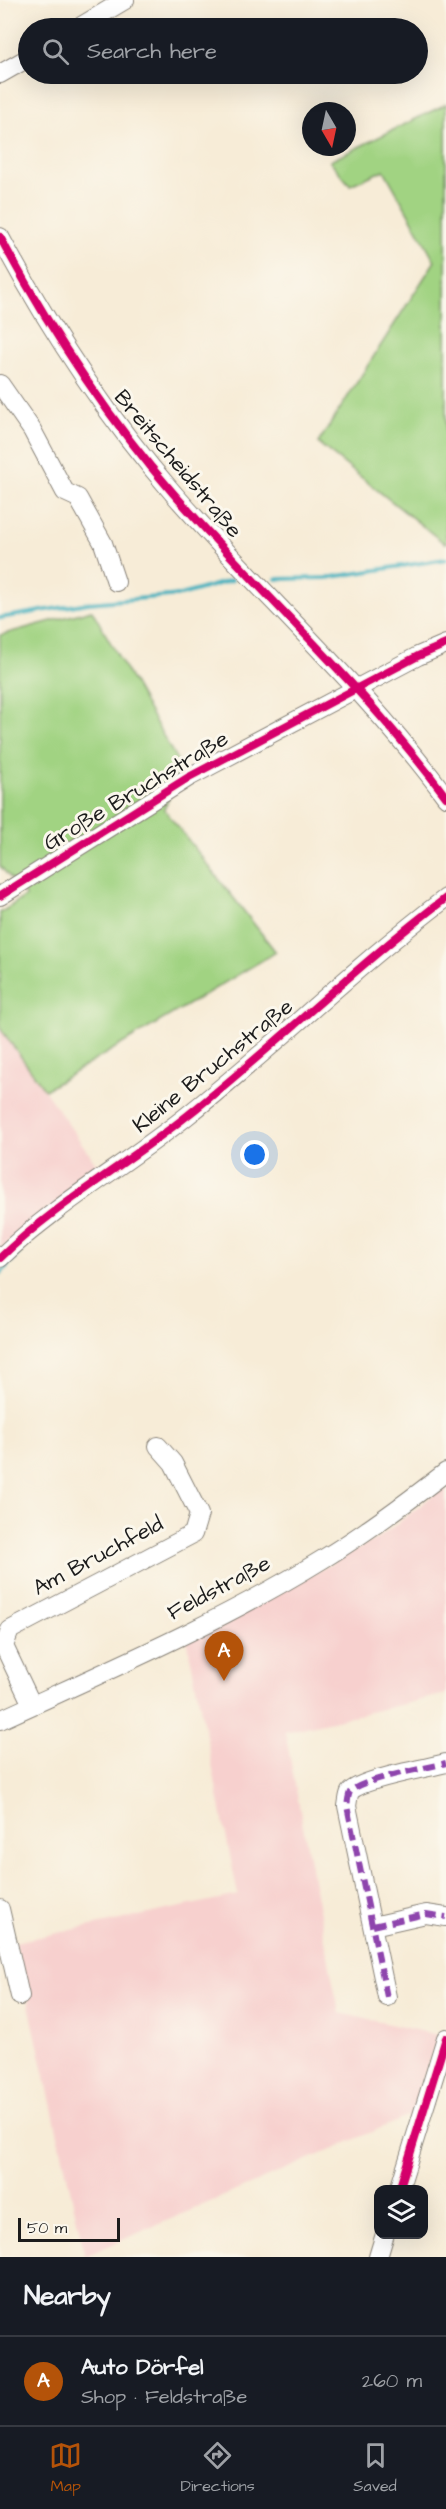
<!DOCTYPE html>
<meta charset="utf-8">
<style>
:root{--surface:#171b24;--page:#242831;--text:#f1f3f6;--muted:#9ea1a6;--line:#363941;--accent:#b45309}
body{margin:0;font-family:"Architects Daughter",sans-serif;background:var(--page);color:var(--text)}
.controls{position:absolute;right:18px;bottom:18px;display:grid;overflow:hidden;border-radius:12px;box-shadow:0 6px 24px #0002}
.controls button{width:54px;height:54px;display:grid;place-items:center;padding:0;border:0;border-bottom:2px solid var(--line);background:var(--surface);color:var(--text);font:30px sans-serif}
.compass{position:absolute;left:302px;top:102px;width:54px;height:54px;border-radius:50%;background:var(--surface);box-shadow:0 6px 24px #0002;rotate:171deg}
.scale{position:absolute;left:18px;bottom:15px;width:102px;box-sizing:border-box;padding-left:6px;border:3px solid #1c1c1c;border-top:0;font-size:16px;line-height:21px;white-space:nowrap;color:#1c1c1c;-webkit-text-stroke:4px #fbf7ec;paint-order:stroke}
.you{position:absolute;left:255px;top:1155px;width:21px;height:21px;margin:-15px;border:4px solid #fff;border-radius:50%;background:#1a73e8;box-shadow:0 0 0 9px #1a73e833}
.badge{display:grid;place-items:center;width:39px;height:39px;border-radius:50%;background:var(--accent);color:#fff;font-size:20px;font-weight:700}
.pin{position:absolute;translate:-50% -50px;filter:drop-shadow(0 2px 3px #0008)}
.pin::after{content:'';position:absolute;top:32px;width:21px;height:18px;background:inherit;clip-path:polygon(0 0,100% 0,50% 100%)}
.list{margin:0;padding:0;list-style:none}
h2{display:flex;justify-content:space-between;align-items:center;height:78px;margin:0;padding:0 24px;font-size:26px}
h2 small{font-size:20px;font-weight:400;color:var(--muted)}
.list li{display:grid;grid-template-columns:39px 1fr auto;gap:18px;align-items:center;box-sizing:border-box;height:90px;padding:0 24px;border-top:2px solid var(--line)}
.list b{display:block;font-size:22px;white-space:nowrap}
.list p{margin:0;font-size:20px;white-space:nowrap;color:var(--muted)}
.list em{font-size:20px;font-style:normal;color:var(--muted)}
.icon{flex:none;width:33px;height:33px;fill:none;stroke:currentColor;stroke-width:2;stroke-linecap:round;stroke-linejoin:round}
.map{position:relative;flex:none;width:446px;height:2257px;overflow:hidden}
.search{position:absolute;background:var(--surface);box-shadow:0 6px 24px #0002;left:18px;right:18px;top:18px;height:66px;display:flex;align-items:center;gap:15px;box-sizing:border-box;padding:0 21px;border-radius:33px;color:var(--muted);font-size:22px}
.sheet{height:168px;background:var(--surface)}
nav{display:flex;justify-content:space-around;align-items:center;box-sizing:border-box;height:84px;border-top:2px solid var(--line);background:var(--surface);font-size:16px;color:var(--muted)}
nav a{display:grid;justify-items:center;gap:3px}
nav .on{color:var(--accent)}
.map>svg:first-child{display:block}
.built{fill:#f7d0ce}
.green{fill:#a1d382;stroke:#5e784f;stroke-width:1.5}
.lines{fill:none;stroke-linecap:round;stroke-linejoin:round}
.stream{stroke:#44b2bf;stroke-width:4}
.minor-casing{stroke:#8a847a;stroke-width:20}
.minor{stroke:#fff;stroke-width:18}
.quiet{stroke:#8e44ad;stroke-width:6;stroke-dasharray:12 6;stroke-linecap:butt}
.cycleway-casing{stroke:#fbf7ec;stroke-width:11}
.cycleway{stroke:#d6006c;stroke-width:8}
.labels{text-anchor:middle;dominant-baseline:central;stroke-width:6;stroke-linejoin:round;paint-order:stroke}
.street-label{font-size:22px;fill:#1c1c1c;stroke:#fbf7ec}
</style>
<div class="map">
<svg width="446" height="2257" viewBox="0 0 446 2257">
<rect width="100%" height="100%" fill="#fbf7ec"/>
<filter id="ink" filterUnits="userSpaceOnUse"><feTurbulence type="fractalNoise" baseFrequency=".0167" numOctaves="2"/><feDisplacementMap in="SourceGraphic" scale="12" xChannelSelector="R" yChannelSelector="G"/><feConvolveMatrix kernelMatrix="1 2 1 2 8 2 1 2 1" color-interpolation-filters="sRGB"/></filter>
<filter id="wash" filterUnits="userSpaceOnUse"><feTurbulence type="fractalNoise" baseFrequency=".008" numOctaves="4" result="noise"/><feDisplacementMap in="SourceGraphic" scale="24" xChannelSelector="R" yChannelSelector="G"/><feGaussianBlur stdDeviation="1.35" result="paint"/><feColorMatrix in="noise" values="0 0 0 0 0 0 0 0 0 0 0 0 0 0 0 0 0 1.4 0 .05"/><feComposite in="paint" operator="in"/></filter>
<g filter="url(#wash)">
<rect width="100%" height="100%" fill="#f7ecd7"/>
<!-- built -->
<path class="built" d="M0 1028 100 1169 0 1248Z
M446 1485V1694L285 1732 339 2013 438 2035 411 2115 85 2256 15 1942 238 1895 187 1641 235 1617 380 1537Z"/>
<!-- green -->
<path class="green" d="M446 104V543H444L318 443 435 261 384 170 350 185 330 161Z
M92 610 182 769 164 809 276 952 45 1090 0 1028V913L26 896 0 866V635Z"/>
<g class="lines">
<!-- stream -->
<path class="stream" d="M276 579 326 578 446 559
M0 618 88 603 181 595 232 580
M0 1274 21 1250"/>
</g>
</g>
<g filter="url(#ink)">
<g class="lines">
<!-- minor casing -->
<g class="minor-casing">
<path id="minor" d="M78 28 125 0
M0 74 28 58
M0 237C49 328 105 415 173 493 263 596 365 687 446 797
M0 384 32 430 65 492 78 498 103 543 116 582
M0 896 189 777 418 656 446 644
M0 1258C57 1203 127 1164 188 1115 276 1045 356 966 446 898
M32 1705 4 1646 10 1630 193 1534 199 1514 173 1463 158 1446
M0 1720C109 1670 221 1622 323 1559 366 1533 406 1503 446 1472
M0 1909 20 1996
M373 1926 426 1914 446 1917
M387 1997 347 1806C348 1801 348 1796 350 1792 360 1779 428 1768 446 1763
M399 2190 446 2038
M378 2257 385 2234"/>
</g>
<!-- minor -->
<use href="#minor" class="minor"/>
<!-- quiet -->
<path class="quiet" d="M373 1926 426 1914 446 1917
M387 1997 347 1806C348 1801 348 1796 350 1792 360 1779 428 1768 446 1763"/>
<!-- cycleway casing -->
<g class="cycleway-casing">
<path id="cycleway" d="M0 237C49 328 105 415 173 493 263 596 365 687 446 797
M0 896 189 777 418 656 446 644
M0 1258C57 1203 127 1164 188 1115 276 1045 356 966 446 898
M399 2190 446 2038"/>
</g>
<!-- cycleway -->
<use href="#cycleway" class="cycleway"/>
</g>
</g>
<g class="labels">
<!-- street labels -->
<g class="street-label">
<text transform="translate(178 464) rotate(50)">Breitscheidstraße</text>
<text transform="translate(136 791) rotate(-31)">Große Bruchstraße</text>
<text transform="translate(213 1066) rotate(-39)">Kleine Bruchstraße</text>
<text transform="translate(98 1556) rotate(-28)">Am Bruchfeld</text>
<text transform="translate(219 1588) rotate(-28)">Feldstraße</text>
</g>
</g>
</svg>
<div class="controls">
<button><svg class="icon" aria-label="layers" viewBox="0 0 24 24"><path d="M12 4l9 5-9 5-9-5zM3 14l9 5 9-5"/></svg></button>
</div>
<svg class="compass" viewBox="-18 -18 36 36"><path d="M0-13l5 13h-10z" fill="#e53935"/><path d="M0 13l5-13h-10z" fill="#9ea1a6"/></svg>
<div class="scale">50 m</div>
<div class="you"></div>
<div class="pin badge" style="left:224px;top:1681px">A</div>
<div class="search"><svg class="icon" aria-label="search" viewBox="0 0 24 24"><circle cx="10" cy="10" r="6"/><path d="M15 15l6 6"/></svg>Search here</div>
</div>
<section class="sheet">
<h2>Nearby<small></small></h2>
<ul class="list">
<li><span class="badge">A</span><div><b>Auto Dörfel</b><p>Shop · Feldstraße</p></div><em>260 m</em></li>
</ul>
</section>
<nav>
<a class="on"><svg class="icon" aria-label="map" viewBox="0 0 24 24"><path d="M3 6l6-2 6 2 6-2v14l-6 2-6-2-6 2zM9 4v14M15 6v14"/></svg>Map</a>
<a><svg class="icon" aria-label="directions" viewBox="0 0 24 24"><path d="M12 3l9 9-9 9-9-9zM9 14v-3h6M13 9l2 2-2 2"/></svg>Directions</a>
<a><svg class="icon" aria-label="saved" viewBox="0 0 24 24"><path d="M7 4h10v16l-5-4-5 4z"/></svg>Saved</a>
</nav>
